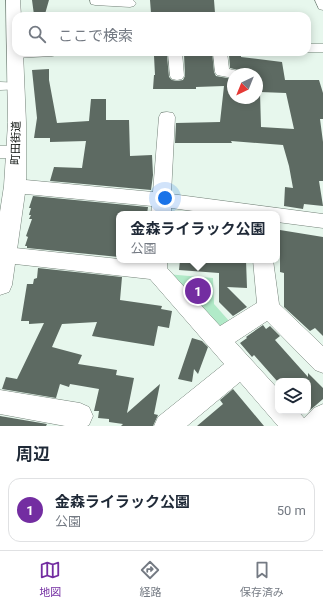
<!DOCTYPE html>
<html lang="ja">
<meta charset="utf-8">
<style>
:root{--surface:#fff;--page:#f2f2f3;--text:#1f2937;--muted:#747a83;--line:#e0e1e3;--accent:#732da1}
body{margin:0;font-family:Roboto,"Noto Sans JP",sans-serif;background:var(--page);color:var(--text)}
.controls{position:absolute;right:12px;bottom:12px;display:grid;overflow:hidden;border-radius:8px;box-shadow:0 2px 10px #0003}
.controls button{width:36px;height:36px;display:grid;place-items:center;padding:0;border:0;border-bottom:1px solid var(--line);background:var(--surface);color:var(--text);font:20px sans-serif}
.compass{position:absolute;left:227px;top:68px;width:36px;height:36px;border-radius:50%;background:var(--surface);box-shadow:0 2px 10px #0003;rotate:223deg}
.you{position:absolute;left:165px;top:198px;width:14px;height:14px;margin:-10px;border:3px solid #fff;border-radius:50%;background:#1a73e8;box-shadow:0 0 0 6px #1a73e833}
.badge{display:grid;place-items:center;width:26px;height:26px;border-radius:50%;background:var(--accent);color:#fff;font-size:13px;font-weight:700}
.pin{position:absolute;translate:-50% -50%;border:2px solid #fff;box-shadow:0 1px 4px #0006}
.popup{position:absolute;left:116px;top:211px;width:164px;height:52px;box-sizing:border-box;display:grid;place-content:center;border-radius:8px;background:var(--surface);filter:drop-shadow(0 1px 3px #0005);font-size:13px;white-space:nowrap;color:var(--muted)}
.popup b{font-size:15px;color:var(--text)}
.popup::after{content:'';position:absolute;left:50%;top:100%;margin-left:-8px;border:8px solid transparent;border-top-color:var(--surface)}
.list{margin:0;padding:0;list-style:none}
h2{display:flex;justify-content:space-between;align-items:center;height:52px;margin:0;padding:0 16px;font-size:17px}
h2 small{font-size:13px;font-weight:400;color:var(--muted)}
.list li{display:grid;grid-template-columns:26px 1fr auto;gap:12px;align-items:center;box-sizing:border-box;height:64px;margin:0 8px 8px;padding:0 8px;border:1px solid var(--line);border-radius:12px}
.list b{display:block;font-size:15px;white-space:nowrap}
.list p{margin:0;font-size:13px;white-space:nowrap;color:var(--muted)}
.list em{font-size:13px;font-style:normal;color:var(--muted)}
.icon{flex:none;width:22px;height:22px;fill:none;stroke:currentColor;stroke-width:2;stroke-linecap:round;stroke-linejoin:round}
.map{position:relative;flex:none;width:323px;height:426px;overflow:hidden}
.search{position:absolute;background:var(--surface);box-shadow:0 2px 10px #0003;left:12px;right:12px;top:12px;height:44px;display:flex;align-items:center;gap:10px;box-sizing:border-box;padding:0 14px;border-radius:12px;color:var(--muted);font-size:15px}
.sheet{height:124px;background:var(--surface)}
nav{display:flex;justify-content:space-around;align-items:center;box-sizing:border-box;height:56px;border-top:1px solid var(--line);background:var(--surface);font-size:11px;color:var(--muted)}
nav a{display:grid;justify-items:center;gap:2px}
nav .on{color:var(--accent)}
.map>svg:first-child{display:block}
.green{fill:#b1eac8}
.building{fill:#5d6a62;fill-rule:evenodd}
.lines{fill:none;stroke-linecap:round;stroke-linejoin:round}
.minor-casing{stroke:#748279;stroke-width:1}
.major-casing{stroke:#748279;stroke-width:1}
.minor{fill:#fff;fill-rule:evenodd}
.major{fill:#fff;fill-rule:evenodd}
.labels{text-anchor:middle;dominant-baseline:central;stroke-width:3;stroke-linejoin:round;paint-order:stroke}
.street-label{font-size:11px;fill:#0b100d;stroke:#fff}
</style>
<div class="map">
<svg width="323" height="426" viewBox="0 0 323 426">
<rect width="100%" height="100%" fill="#e7f7ed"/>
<!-- green -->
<path class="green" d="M166 274 213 278 214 304 230 322 220 329Z"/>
<!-- building -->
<path class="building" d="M32 0H49L45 14 34 15Z
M150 0H214L215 13 211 12V16H162L163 13H151Z
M199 52H212L214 72 216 76 233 79V98H257V74H241L238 70 230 68 229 55H241V57L282 62 285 80H319L323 93V119H320L323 142V181H319L323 206 304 204 303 209 284 206 285 187 293 188 289 166 283 145 231 141 232 143H175L176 123 220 122 224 86 196 87V89H153L154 75H155L154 56H167L169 77 172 80 177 81 183 80 185 76 184 54H199ZM260 92 286 93 294 129 261 127Z
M49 69V80L57 123 89 121 91 99H106V120H129L130 156 152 155 153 175 151 190 50 181 54 167 82 168 86 141 50 142V138H34L37 118 32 70Z
M33 196 148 207 147 214H119V257L27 248V246H25L28 237 26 236 32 219H29L31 215H29L31 208H29Z
M280 230 323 237V336L315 328 310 331 284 307V273L280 272V253H279Z
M180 260H246L247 288 227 287 247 307 233 316 219 302V273L179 270Z
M38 268 122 277 120 300 162 306 161 309 172 311 169 328 158 326 154 346 92 336 97 322 62 324 52 347 82 355 78 364 117 370 116 375 134 378 127 413 160 384 154 414 158 415 153 426H121L123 424 109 422V419L98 418 99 411H94L99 389 70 384 69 387 60 384 56 398 2 389 6 377 17 379 44 323 29 324V321H21L27 284H33L34 279 37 278Z
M263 325 266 329 270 326 280 336 275 340 308 377V373L323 388V399L308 412V381H277L254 355 252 357 240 343 247 338 246 337Z
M192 338 202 341 208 347 198 374 194 369 192 382 178 379Z
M233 389 264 426H197L223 404 220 400Z
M0 416 47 424 46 426H0Z"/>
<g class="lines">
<!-- minor casing -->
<g class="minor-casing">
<path id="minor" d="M90 0H133L136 3 134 6 130 7 95 5 91 4Z
M315 0H323V10L319 9Z
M307 44H323V52H306Z
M16 50V52H59L57 55 52 56 15 58 10 57 8 54 10 51Z
M168 52H182L184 76 182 79 177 80 172 79 170 76Z
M213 52H227L229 69 238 71 240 74H233V78L217 75 215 72Z
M0 82 21 83 23 86 21 89 0 90Z
M167 112 173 113 175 117 171 194 323 214V228L277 222V214H215L171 208V214H151L152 206 15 193 9 191 6 186 9 181 15 179 153 192 159 117 161 113Z
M0 146H16L22 148 25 152 22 156 16 158H0Z
M6 247 119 259V260L147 261V260H167V268L220 326 257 303 253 260H273L279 304 323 346V373L315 370 267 321 235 342 278 389V411H298L304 418 314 408 323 404V426H278L240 382 187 426H154L158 417 224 364 150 279 6 263 0 261V249Z
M0 390 80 403 89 407 93 416 89 425 87 426H65L0 414Z"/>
</g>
<!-- major casing -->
<g class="major-casing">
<path id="major" d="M6 0H20L21 16H16V52H23L26 123V186L12 285 9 292 0 295V212L4 186 8 123Z"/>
</g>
<!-- minor -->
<use href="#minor" class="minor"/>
<!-- major -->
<use href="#major" class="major"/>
</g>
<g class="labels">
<!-- street labels -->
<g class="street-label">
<text transform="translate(16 143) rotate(-89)">町田街道</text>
</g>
</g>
</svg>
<div class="controls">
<button><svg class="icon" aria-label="layers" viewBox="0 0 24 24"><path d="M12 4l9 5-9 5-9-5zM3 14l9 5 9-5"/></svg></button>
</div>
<svg class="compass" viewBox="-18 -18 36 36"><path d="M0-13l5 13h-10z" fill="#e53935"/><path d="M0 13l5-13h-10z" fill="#747a83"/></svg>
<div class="you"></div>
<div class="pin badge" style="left:198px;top:291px">1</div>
<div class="popup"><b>金森ライラック公園</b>公園</div>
<div class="search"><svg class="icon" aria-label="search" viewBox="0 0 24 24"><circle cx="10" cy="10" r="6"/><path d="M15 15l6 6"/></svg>ここで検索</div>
</div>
<section class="sheet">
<h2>周辺<small></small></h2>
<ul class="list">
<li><span class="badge">1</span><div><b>金森ライラック公園</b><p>公園</p></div><em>50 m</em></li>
</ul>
</section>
<nav>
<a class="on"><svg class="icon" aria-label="map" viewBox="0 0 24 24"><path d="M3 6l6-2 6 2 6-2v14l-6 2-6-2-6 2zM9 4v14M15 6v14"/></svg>地図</a>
<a><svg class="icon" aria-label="directions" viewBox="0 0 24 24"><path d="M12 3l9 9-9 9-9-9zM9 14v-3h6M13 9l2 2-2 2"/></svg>経路</a>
<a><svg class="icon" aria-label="saved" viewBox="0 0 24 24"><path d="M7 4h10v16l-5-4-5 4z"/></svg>保存済み</a>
</nav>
